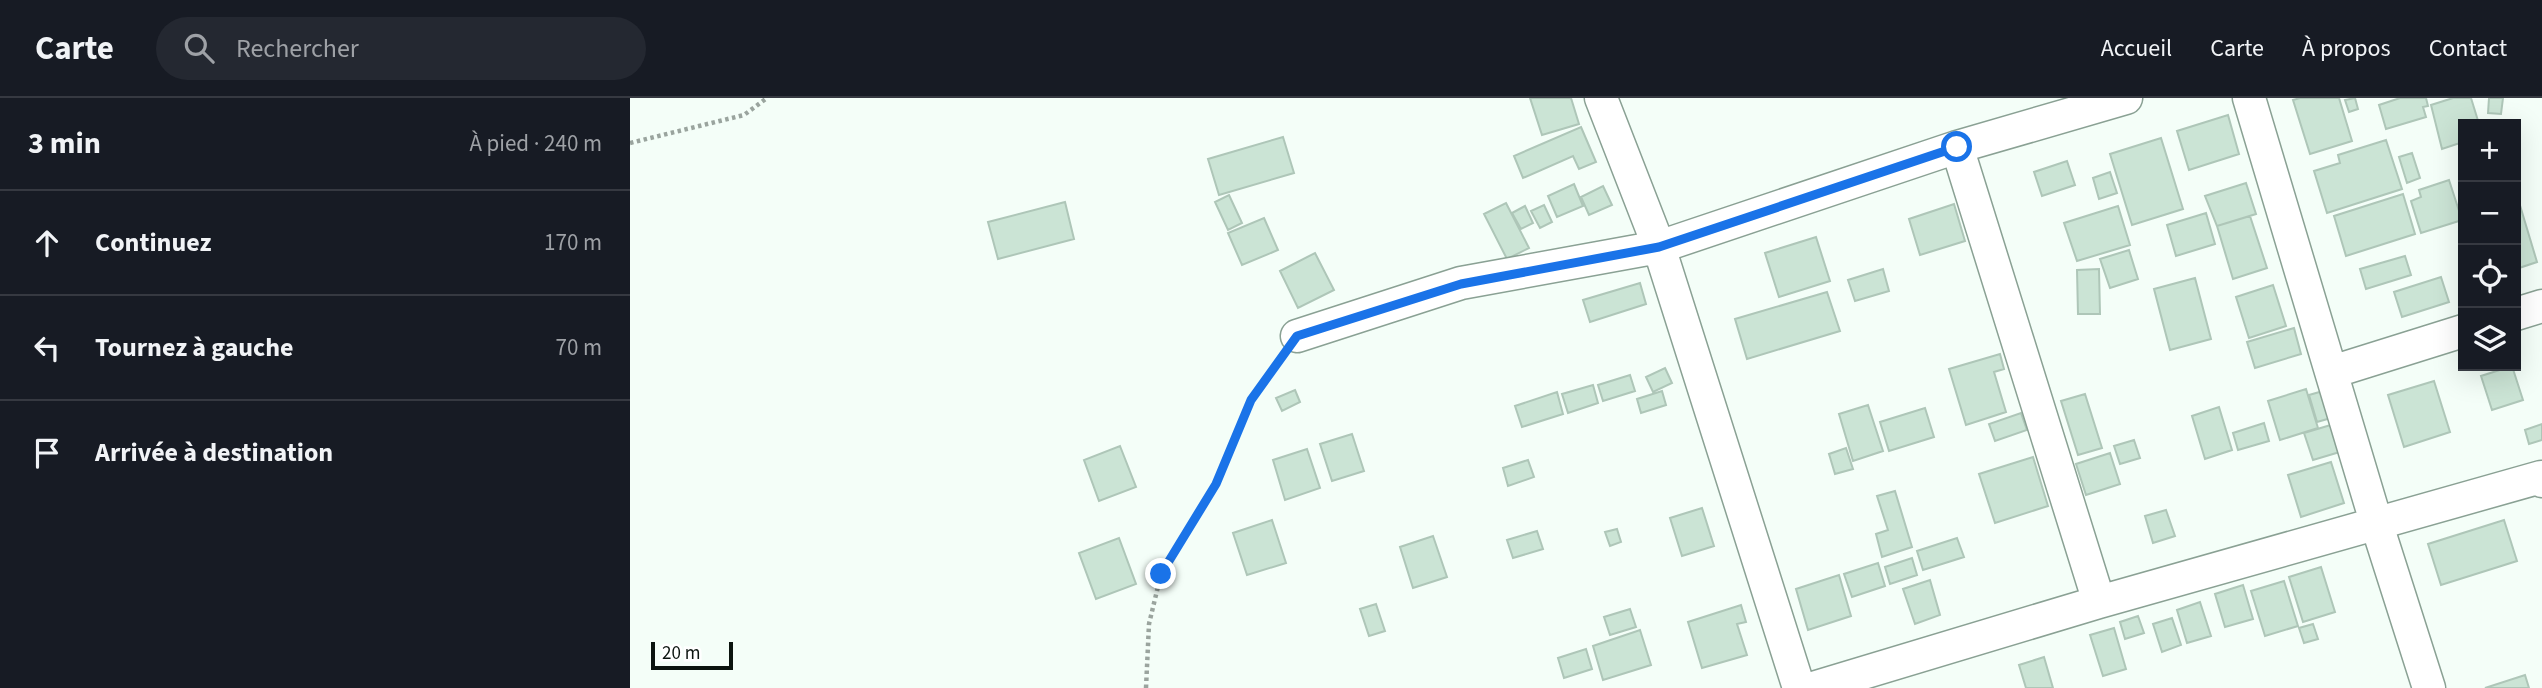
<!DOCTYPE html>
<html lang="fr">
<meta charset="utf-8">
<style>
:root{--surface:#171b24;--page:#242831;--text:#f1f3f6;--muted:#9ea1a6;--line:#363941}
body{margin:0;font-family:"Source Sans 3",sans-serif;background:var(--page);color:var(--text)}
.controls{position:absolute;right:21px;top:21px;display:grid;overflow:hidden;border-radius:0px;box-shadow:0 7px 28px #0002}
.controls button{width:63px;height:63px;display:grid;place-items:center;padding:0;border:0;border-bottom:2px solid var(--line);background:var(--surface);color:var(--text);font:35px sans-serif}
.scale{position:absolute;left:21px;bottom:18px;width:82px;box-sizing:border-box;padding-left:7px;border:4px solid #0b140f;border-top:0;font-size:19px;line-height:24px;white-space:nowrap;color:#0b140f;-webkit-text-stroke:5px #fff;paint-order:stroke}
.stop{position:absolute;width:21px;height:21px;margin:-16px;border:5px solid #1a73e8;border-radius:50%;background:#fff}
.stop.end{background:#1a73e8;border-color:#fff;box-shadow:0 2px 7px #0008}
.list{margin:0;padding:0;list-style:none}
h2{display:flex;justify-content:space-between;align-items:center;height:91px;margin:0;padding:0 28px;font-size:30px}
h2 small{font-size:23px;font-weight:400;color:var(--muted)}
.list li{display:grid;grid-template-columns:46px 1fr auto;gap:21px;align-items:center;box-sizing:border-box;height:105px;padding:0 28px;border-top:2px solid var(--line)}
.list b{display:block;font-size:26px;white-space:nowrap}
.list em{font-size:23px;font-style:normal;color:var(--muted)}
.icon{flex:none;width:38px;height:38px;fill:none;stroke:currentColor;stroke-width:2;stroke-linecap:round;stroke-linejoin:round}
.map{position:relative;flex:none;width:1912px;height:590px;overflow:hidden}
header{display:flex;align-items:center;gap:42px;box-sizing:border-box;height:98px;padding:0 35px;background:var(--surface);border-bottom:2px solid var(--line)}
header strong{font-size:33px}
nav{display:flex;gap:38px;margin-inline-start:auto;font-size:24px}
.search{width:490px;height:63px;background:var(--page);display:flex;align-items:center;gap:18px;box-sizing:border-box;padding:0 24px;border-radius:38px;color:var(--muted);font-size:26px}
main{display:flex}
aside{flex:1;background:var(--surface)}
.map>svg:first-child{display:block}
.building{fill:#cbe4d5;stroke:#aec6b8;stroke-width:2}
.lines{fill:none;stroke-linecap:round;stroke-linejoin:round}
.street-casing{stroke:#8aa194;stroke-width:35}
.path{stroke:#9aa49e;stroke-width:4.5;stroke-dasharray:3.5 3.5;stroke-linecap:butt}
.street{stroke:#fff;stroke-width:32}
.route{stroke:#1a73e8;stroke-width:9}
</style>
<header>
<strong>Carte</strong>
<div class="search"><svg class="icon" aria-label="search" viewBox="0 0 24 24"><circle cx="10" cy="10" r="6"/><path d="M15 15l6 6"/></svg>Rechercher</div>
<nav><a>Accueil</a><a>Carte</a><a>À propos</a><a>Contact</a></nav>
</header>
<main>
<aside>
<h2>3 min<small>À pied · 240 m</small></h2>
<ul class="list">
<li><svg class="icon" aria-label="ahead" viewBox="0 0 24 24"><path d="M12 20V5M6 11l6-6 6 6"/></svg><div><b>Continuez</b></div><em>170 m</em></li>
<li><svg class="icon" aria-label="left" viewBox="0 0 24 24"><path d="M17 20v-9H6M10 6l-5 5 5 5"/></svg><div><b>Tournez à gauche</b></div><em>70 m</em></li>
<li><svg class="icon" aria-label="arrive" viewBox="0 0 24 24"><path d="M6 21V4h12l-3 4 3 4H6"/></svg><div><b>Arrivée à destination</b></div></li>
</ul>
</aside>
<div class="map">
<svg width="1912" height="590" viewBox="0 0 1912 590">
<rect width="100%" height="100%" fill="#f4fef8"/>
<!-- building -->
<path class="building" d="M900 0H941L949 26 912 37Z
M1670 0H1709L1722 43 1680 56 1663 2Z
M1725 0 1728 11 1719 14 1715 2Z
M1770 0H1796L1798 8 1793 9 1796 19 1756 31 1749 7Z
M1823 0H1841L1849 26H1833V44L1812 51 1801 7Z
M1859 0H1873L1871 16 1858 15Z
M1598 17 1609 56 1559 72 1547 33Z
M951 29 966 64 949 71 943 58 893 80 884 58Z
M653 39 664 75 589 97 578 61Z
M1531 40 1553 111 1502 127 1480 56Z
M1756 42 1772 91 1697 115 1684 73 1710 65 1708 57Z
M1782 55 1790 80 1777 85 1769 59Z
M1437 63 1445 87 1412 98 1404 74Z
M1480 74 1487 95 1469 101 1463 80Z
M1819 82 1832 122 1791 135 1781 103 1791 99 1789 92Z
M1616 85 1626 116 1587 128 1575 98Z
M944 86 953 108 927 119 918 98Z
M973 88 982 107 959 117 951 99Z
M1773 96 1785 136 1716 158 1704 118Z
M599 97 612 125 598 132 585 104Z
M435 104 444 141 368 161 358 124Z
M1889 104 1907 164 1886 171V105Z
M876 105 899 150 877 161 854 116Z
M1324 106 1335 143 1290 157 1279 121Z
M914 107 922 124 910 130 901 113Z
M895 108 903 125 891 131 882 115Z
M1488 108 1500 147 1447 163 1434 125Z
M1576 115 1585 146 1546 158 1537 127Z
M1620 118 1637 170 1603 181 1587 128Z
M634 120 648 152 612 167 598 135Z
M1186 139 1200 183 1149 199 1135 155Z
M1499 152 1508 181 1480 190 1470 161Z
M685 155 704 192 668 210 650 173Z
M1775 158 1781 177 1736 191 1730 171Z
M1253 171 1259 193 1225 203 1218 182Z
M1469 171 1470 216H1448L1447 172Z
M1811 179 1819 204 1772 219 1764 194Z
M1565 180 1581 241 1540 252 1524 191Z
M1010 185 1016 206 960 224 953 202Z
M1643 187 1656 228 1619 240 1606 199Z
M1197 194 1210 233 1117 261 1105 221Z
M1664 230 1671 256 1625 270 1617 244Z
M1370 256 1374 271 1364 274 1376 314 1336 327 1319 271Z
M1882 268 1893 302 1862 312 1851 278Z
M1035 270 1042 285 1023 294 1016 279Z
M1000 277 1005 293 973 303 968 287Z
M1804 283 1820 334 1774 349 1758 297Z
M963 287 968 305 938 315 932 296Z
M1676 291 1688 330 1650 342 1638 303Z
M665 292 670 304 652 313 646 300Z
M1032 293 1036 307 1011 315 1007 301Z
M1693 293 1701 320 1687 324 1679 297Z
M927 294 933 316 892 329 885 308Z
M1455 296 1472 350 1448 357 1431 303Z
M1238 307 1253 353 1223 363 1209 316Z
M1589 309 1602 352 1575 361 1562 318Z
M1295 310 1304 339 1259 353 1250 324Z
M1391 315 1397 332 1365 343 1359 326Z
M1634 325 1639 343 1608 352 1603 335Z
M1704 326 1713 353 1683 362 1674 335Z
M1912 326V342L1899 346 1895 332Z
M722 336 734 373 702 383 690 346Z
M1504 342 1510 360 1490 366 1484 348Z
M490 348 506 389 469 403 454 362Z
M1216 350 1223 371 1205 376 1199 356Z
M677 351 690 390 655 402 643 362Z
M1480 355 1490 386 1456 397 1446 366Z
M1403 359 1418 408 1365 425 1349 376Z
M898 362 904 379 878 388 873 370Z
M1701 364 1714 405 1671 419 1658 377Z
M1265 393 1282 449 1252 459 1246 436 1258 432 1247 398Z
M1072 410 1084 448 1052 458 1040 420Z
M1536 412 1545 438 1523 445 1515 418Z
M642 422 656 465 617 477 603 435Z
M1874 422 1887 463 1811 487 1798 446Z
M987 431 991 444 980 448 975 434Z
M907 433 913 451 883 460 877 442Z
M803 438 817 479 783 490 770 449Z
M489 440 506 486 466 501 449 455Z
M1327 440 1334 459 1293 472 1287 453Z
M1282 460 1287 477 1260 486 1255 469Z
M1248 465 1255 488 1222 499 1214 476Z
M1691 469 1705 514 1673 524 1659 479Z
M1209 477 1221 518 1178 532 1166 491Z
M1300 482 1310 517 1285 526 1273 491Z
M1654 483 1668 528 1635 538 1621 493Z
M1613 487 1623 521 1595 529 1585 496Z
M1570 504 1581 538 1557 545 1547 512Z
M746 506 755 533 739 538 730 511Z
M1111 507 1116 524 1107 526 1117 557 1072 570 1058 524Z
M1000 511 1006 529 980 537 974 519Z
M1508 518 1514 535 1495 541 1490 524Z
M1542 520 1551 547 1532 554 1523 526Z
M1683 526 1688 541 1674 545 1669 530Z
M1484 530 1496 571 1473 578 1460 537Z
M1010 532 1021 567 973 582 963 548Z
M956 551 962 571 934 580 928 560Z
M1414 559 1423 590H1396L1389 567Z
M1895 577 1899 590H1855Z"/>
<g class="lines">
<!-- street casing -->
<g class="street-casing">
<path id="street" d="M971 0 1029 149 1169 590
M1619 0 1746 424 1799 590
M1327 49 1469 504
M1886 216 1912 208
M667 238 831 185 1029 149 1327 49 1496 0
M1702 274 1833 233
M1183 590 1469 504 1911 379 1912 383"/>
</g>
<!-- path -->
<path class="path" d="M0 45 114 17 137 0
M516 590 519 526 531 476 586 386 621 302 650 261"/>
<!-- street -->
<use href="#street" class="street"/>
</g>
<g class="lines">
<!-- route -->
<path class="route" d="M531 476 586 386 621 302 667 238 831 186 1029 149 1327 49"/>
</g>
</svg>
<div class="controls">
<button>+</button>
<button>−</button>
<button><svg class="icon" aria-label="locate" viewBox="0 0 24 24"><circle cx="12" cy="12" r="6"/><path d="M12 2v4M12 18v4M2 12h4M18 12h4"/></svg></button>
<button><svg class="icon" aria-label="layers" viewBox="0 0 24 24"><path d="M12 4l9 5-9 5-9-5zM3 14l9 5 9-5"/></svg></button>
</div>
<div class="scale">20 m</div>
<div class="stop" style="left:1327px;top:49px"></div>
<div class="stop end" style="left:531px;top:476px"></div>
</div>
</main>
